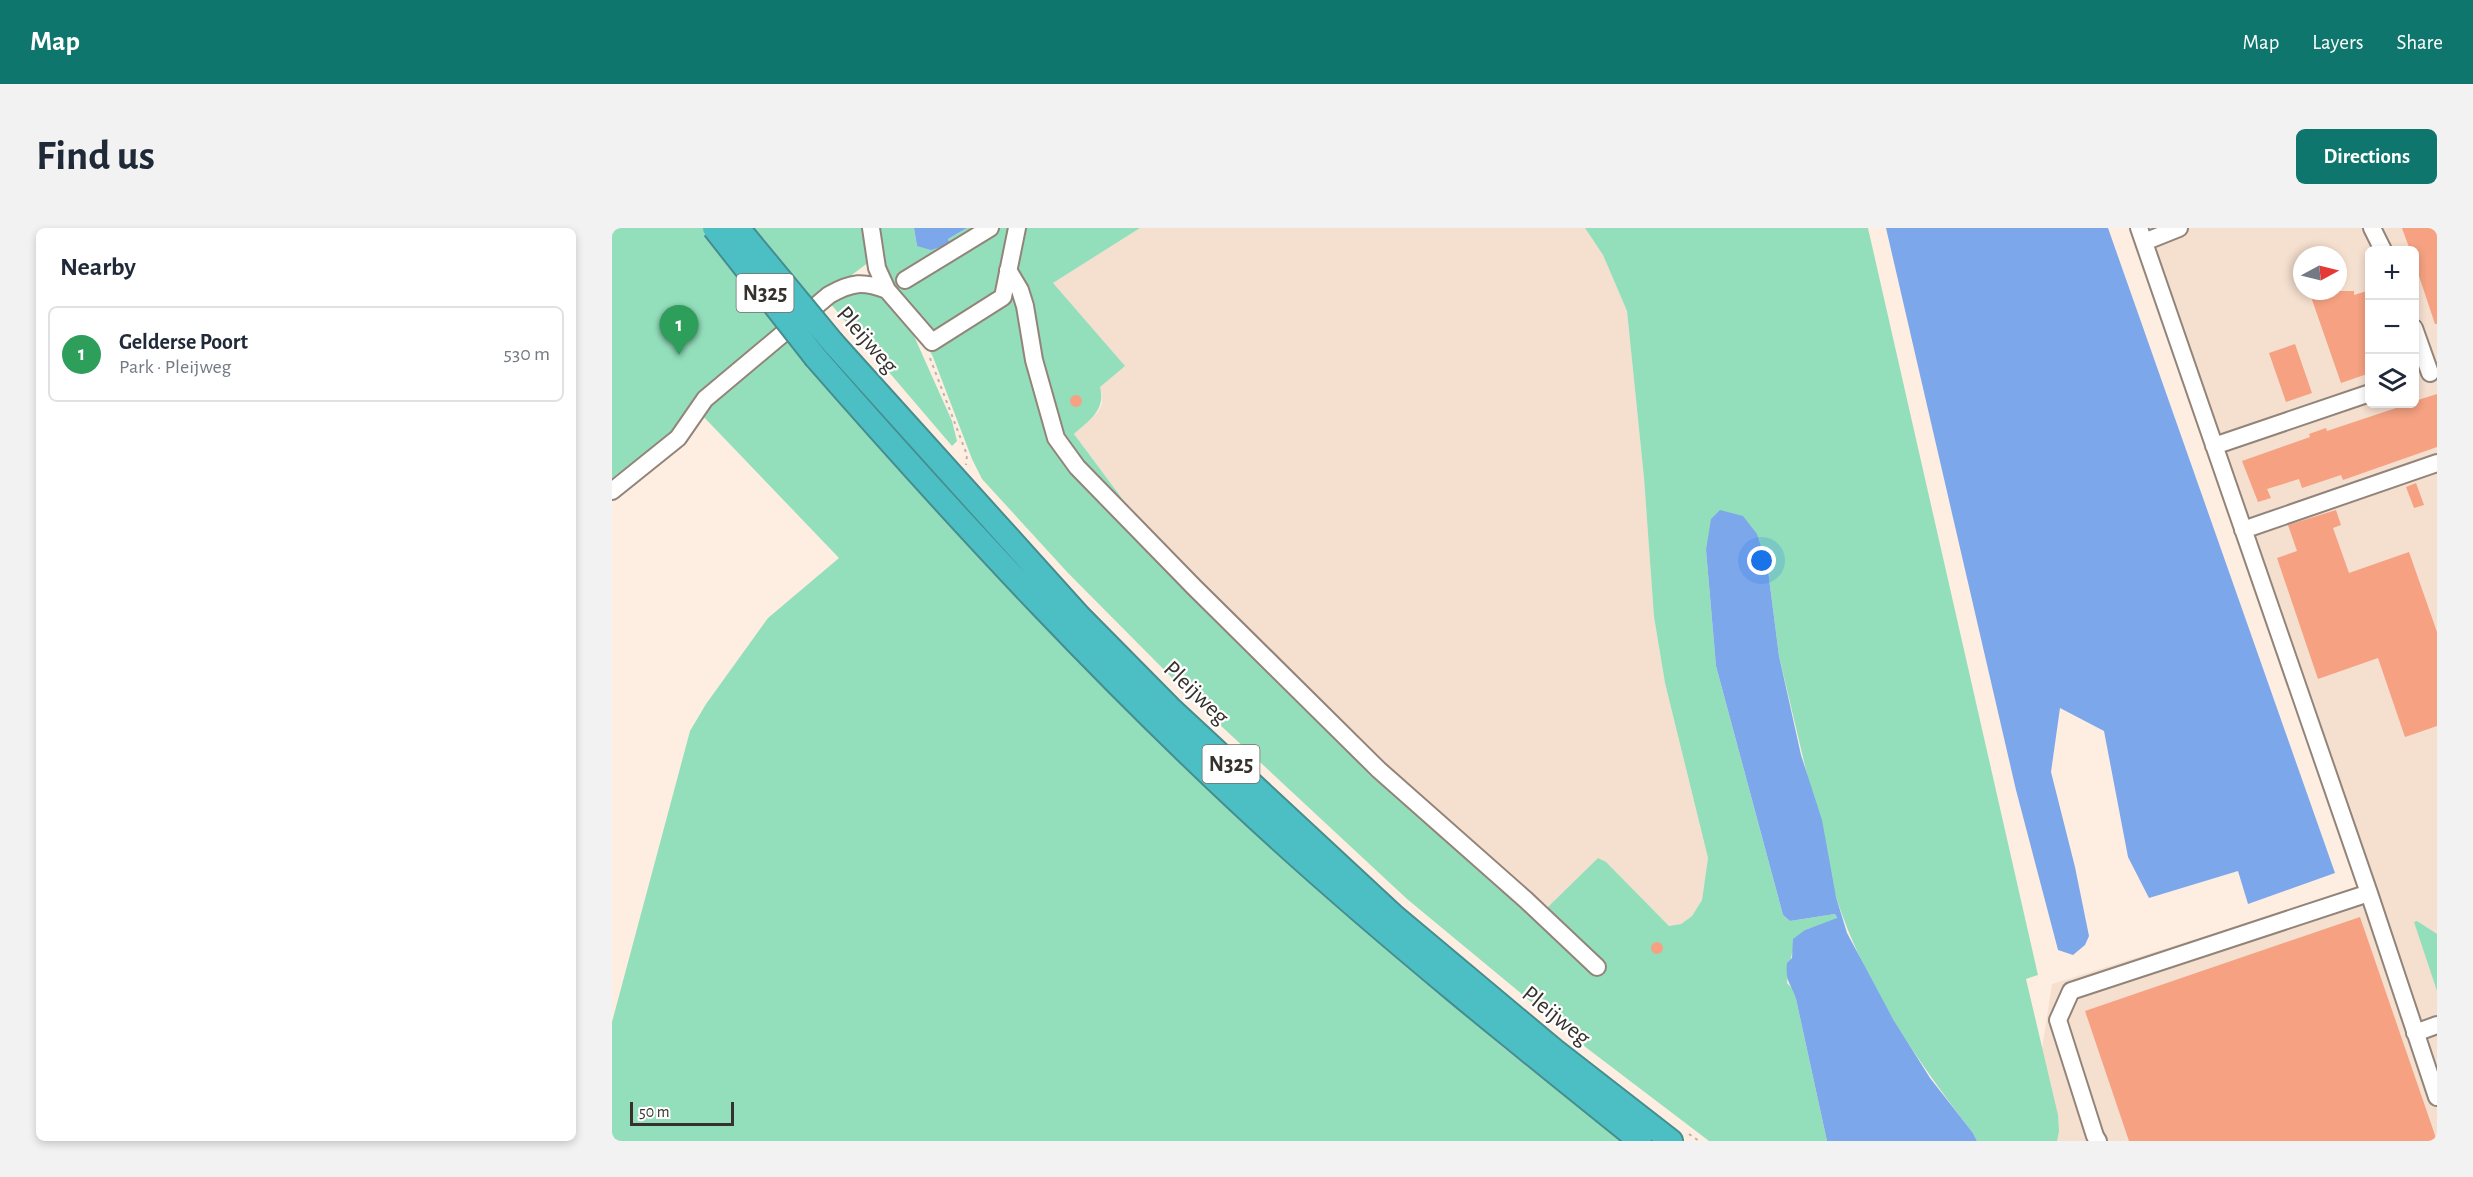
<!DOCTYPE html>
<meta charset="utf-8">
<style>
:root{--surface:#fff;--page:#f2f2f3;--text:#1f2937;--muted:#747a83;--line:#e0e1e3;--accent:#0f766e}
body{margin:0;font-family:"Alegreya Sans",sans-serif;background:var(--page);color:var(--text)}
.controls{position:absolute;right:18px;top:18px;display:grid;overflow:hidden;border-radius:9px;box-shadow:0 3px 9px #0003}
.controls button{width:54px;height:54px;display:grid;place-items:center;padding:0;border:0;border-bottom:2px solid var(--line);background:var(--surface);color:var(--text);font:30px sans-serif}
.compass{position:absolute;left:1681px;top:18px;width:54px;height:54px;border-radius:50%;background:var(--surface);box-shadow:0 3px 9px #0003;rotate:83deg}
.scale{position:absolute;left:18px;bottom:15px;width:104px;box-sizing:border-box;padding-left:6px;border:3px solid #37312d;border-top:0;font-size:16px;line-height:21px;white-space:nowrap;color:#37312d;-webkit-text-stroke:4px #fefffe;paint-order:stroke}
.you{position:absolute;left:1150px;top:333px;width:21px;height:21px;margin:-15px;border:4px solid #fff;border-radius:50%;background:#1a73e8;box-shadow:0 0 0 9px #1a73e833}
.badge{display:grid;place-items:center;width:39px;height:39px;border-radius:50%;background:var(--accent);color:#fff;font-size:20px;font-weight:700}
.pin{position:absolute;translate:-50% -50px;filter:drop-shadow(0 2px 3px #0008)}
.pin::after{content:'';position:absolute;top:32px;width:21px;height:18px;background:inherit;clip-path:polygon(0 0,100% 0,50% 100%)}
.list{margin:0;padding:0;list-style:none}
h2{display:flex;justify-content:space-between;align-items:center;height:78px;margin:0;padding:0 24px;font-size:26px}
h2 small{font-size:20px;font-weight:400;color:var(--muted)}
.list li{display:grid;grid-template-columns:39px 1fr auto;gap:18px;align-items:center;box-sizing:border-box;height:96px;margin:0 12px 12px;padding:0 12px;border:2px solid var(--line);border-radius:9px}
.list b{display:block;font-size:22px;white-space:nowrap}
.list p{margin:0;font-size:20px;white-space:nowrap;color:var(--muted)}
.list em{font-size:20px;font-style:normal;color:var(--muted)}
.icon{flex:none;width:33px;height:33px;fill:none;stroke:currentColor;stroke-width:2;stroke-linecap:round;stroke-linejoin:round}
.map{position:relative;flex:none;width:1825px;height:913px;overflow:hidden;border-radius:9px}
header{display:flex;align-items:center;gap:36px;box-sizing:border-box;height:84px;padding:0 30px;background:var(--accent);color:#fff}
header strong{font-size:28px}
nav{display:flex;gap:33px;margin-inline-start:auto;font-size:21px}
.intro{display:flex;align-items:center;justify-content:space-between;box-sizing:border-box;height:144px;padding:0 36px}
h1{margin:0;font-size:42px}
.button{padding:15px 27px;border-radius:9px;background:var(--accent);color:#fff;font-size:21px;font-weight:700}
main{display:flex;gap:36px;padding:0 36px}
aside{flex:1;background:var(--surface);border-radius:9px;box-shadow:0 3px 9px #0003}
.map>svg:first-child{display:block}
.built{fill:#f5dfcf;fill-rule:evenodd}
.green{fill:#93dfbc}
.water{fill:#7da7eb}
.building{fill:#f5a182}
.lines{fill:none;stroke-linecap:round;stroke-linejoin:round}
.minor-casing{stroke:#928479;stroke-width:20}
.highway-casing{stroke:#458d8f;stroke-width:26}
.path{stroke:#beb1a7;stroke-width:2;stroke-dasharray:3 4.5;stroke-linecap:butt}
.minor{stroke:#fff;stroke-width:16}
.highway{stroke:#4cbfc4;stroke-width:22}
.highway-bridge-casing{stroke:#458d8f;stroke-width:26;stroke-linecap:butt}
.highway-bridge{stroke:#4cbfc4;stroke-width:22}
.labels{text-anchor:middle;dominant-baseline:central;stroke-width:4.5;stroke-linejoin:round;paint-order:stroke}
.shield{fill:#fefffe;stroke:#736f6c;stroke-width:1.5}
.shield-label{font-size:22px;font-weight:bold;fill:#37312d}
.street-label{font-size:24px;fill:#37312d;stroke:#fefffe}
</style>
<header>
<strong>Map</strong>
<nav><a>Map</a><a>Layers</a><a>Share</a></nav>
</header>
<div class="intro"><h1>Find us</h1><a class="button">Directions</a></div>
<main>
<aside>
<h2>Nearby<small></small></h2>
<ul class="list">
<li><span class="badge" style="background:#2e9e5b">1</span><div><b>Gelderse Poort</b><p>Park · Pleijweg</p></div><em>530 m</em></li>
</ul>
</aside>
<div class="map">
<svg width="1825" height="913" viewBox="0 0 1825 913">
<rect width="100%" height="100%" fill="#feeee2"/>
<!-- built -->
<path class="built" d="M528 0H973L991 27 1015 83 1032 250 1042 389 1053 455 1096 630 1090 672 1080 688 1069 696 1057 698 994 635 986 630 937 679 871 626 751 517 532 300 462 206 486 184 490 176V166L441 55Z
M1521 0H1825V913H1416L1440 756 1747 660ZM1758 22H1802V176H1758ZM1690 27H1726V63H1690Z"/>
<!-- green -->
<path class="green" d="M0 0H251L257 34 104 150 65 194 62 202 0 250Z
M263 0H302L305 18 338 16 336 11 355 0H528L441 55 513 138 488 159C494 182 478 192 462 206L532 300 751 517 871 626 936 679 986 630 994 634 1057 698 1069 696 1080 688 1090 672 1096 630 1053 455 1042 389 1032 250 1015 83 991 27 973 0H1256L1426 747 1414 751 1446 887 1447 903 1445 913H1365L1361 905C1305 833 1252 756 1224 669L1167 428 1156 342 1094 322 1104 438 1171 687 1178 693 1223 686 1225 691 1193 702 1180 725 1175 755 1181 761 1184 771 1215 913H1097L976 821 795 671 592 482 456 345 370 251 360 231 321 129 300 90 275 59Z
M255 62 270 65 298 99 340 193 345 213 340 218 217 74 222 66Z
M173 110 323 280 449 413 788 731 892 820 1011 913H0V794L78 503 94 476 156 390 227 330 87 184Z
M1805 693 1825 706V763L1802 694Z"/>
<!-- water -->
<path class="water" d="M302 0H355L336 11 338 16 319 22 305 18Z
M1274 0H1496L1723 645 1636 676 1626 643 1537 670 1516 629 1492 503 1448 480 1439 544 1463 639 1477 708 1473 717 1461 727 1446 722 1404 562Z
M1108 282 1131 288 1145 306 1156 342 1167 428 1189 527 1210 592 1224 669 1235 705 1281 791 1318 850 1361 905 1365 913H1215L1184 771C1179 755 1173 754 1175 735L1180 730 1181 711 1193 702 1225 690 1223 686 1178 693 1171 687 1104 438 1094 322 1099 291Z"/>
<!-- building -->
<path class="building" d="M1790 0H1825V96H1823L1803 36V22H1798Z
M1758 62V145L1729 155 1697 63H1742V67Z
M1683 116 1700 165 1674 174 1657 125Z
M1825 166V219L1731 252 1729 247 1690 260 1687 251 1655 261 1659 270 1646 274 1630 233 1698 209 1697 206 1714 200 1715 203 1796 176H1803V173Z
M458 173a6 6 0 1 1 12 0a6 6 0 1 1-12 0Z
M1804 255 1812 277 1802 280 1794 259Z
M1724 282 1729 297 1721 300 1737 345 1797 324 1825 404V498L1793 509 1766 430 1706 451 1665 330 1685 323 1676 297Z
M1748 689 1825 913H1517L1473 783Z
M1039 720a6 6 0 1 1 12 0a6 6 0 1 1-12 0Z"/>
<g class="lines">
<!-- minor casing -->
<g class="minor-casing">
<path id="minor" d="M259 0 265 40 275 62 320 114 391 69 405 0
M1527 0 1757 665 1825 869
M1760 0 1771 22
M1532 14 1567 0
M396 42 408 62 413 78 422 132 444 210 465 239 582 359 767 542 914 672 985 739
M293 52 378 0
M1802 100 1818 145
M1602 218 1758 165
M0 263 66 210 93 171 217 67C240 54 251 53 275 62
M1631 302 1825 235
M1803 805 1825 797
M1486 913 1483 908 1446 792 1459 763 1757 665"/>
</g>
<!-- highway casing -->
<g class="highway-casing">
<path id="highway" d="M221 115 468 389 558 480 783 689 942 822 1059 913
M204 130C351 298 503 462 668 612 784 717 906 815 1028 913"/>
</g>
<!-- path -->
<path class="path" d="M318 130 355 227 354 237
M1077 906 1087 913"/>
<!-- minor -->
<use href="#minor" class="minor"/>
<!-- highway -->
<use href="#highway" class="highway"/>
<!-- highway-bridge casing -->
<g class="highway-bridge-casing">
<path id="highway-bridge" d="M102 0 204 130
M126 0 221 115"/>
</g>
<!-- highway-bridge -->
<use href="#highway-bridge" class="highway-bridge"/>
</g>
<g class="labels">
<!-- shield labels -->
<g class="shield">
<rect x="124.5" y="46" width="57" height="38" rx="4.5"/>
<rect x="590.5" y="517" width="57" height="38" rx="4.5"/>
</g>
<g class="shield-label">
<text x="153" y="65">N325</text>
<text x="619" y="536">N325</text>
</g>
<!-- street labels -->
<g class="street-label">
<text transform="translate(255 112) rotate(49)">Pleijweg</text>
<text transform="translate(584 465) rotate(44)">Pleijweg</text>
<text transform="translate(944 788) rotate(39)">Pleijweg</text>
</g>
</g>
</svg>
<div class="controls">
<button>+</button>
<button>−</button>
<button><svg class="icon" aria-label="layers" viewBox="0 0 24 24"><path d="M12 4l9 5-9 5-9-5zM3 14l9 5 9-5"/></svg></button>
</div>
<svg class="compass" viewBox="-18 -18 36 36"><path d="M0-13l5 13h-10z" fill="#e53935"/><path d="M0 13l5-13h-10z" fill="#747a83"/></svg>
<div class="scale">50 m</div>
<div class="you"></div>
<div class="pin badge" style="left:67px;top:127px;background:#2e9e5b">1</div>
</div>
</main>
